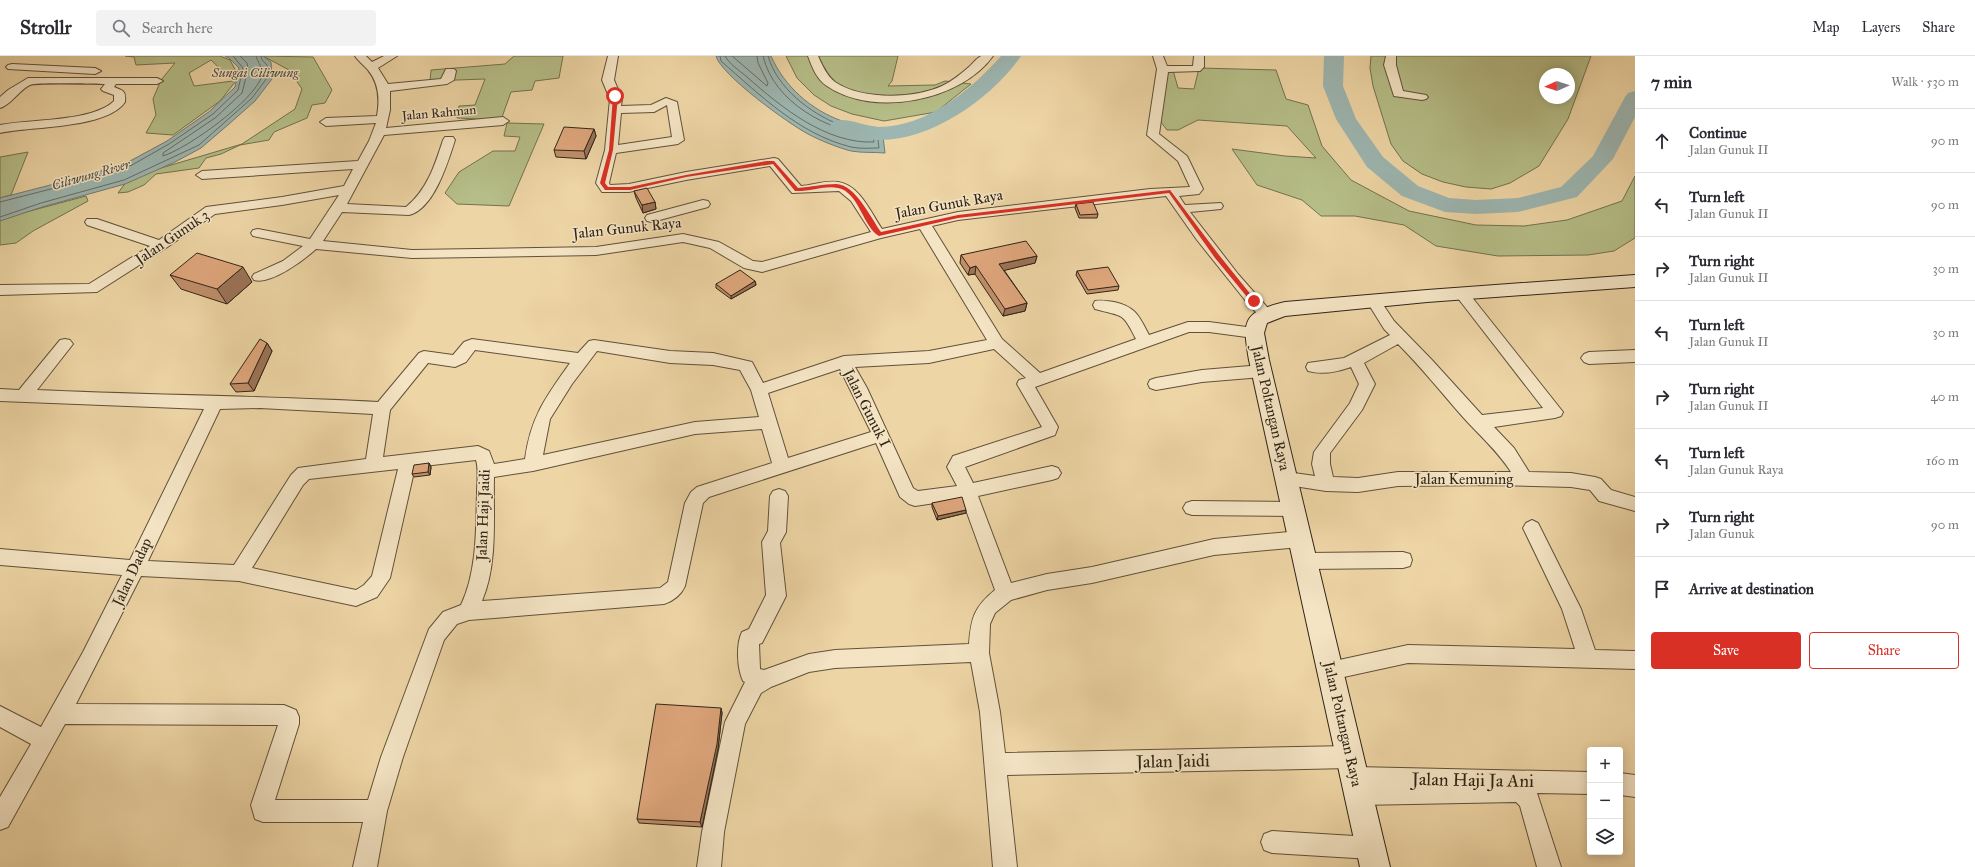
<!DOCTYPE html>
<meta charset="utf-8">
<style>
:root{--surface:#fff;--page:#f2f2f3;--text:#2b2b33;--muted:#7c7c81;--line:#e1e1e2;--accent:#d93025}
body{margin:0;font-family:"IM FELL Great Primer",serif;background:var(--page);color:var(--text)}
.controls{position:absolute;right:12px;bottom:12px;display:grid;overflow:hidden;border-radius:4px;box-shadow:0 2px 10px #0003}
.controls button{width:36px;height:36px;display:grid;place-items:center;padding:0;border:0;border-bottom:1px solid var(--line);background:var(--surface);color:var(--text);font:20px sans-serif}
.compass{position:absolute;left:1539px;top:12px;width:36px;height:36px;border-radius:50%;background:var(--surface);box-shadow:0 2px 10px #0003;rotate:267deg}
.stop{position:absolute;width:12px;height:12px;margin:-9px;border:3px solid #d93025;border-radius:50%;background:#fff}
.stop.end{background:#d93025;border-color:#fff;box-shadow:0 1px 4px #0008}
.list{margin:0;padding:0;list-style:none}
h2{display:flex;justify-content:space-between;align-items:center;height:52px;margin:0;padding:0 16px;font-size:17px}
h2 small{font-size:13px;font-weight:400;color:var(--muted)}
.list li{display:grid;grid-template-columns:26px 1fr auto;gap:12px;align-items:center;box-sizing:border-box;height:64px;padding:0 16px;border-top:1px solid var(--line)}
.list b{display:block;font-size:15px;white-space:nowrap}
.list p{margin:0;font-size:13px;white-space:nowrap;color:var(--muted)}
.list em{font-size:13px;font-style:normal;color:var(--muted)}
.actions{display:flex;gap:8px;padding:12px 16px}
.actions a{flex:1;padding:9px 0;border:1px solid var(--accent);border-radius:4px;text-align:center;font-size:14px;color:var(--accent)}
.actions .main{background:var(--accent);color:#fff}
.icon{flex:none;width:22px;height:22px;fill:none;stroke:currentColor;stroke-width:2;stroke-linecap:round;stroke-linejoin:round}
.map{position:relative;flex:none;width:1635px;height:811px;overflow:hidden}
header{display:flex;align-items:center;gap:24px;box-sizing:border-box;height:56px;padding:0 20px;background:var(--surface);border-bottom:1px solid var(--line)}
header strong{font-size:19px}
nav{display:flex;gap:22px;margin-inline-start:auto;font-size:14px}
.search{width:280px;height:36px;background:var(--page);display:flex;align-items:center;gap:10px;box-sizing:border-box;padding:0 14px;border-radius:4px;color:var(--muted);font-size:15px}
main{display:flex}
aside{flex:1;background:var(--surface)}
.map>svg:first-child{display:block}
.green{fill:#b6be88;stroke:#737250;fill-rule:evenodd}
.water{fill:#9db6b1;stroke:#717c73}
.lines{fill:none;stroke-linecap:round;stroke-linejoin:round}
.shore{stroke:#666e64;stroke-width:1}
.river{fill:#9db6b1;fill-rule:evenodd}
.street-casing{stroke:#60513a;stroke-width:2}
.secondary-casing{stroke:#302517;stroke-width:2}
.street{fill:#f4e4c4;fill-rule:evenodd}
.secondary{fill:#f4e4c4;fill-rule:evenodd}
.wall{fill:#c08f6b;stroke:#302517}
.shaded-wall{fill:#9c7457;stroke:#302517}
.building{fill:#dfa67c;stroke:#302517}
.route{fill:#d93025}
.labels{text-anchor:middle;dominant-baseline:central;stroke-width:3;stroke-linejoin:round;paint-order:stroke}
.far-water-label{font-size:13px;font-style:italic;fill:#4b493e;stroke:#f4e4c4}
.far-street-label{font-size:13px;fill:#302517;stroke:#f4e4c4}
.street-label{font-size:15px;fill:#302517;stroke:#f4e4c4}
.near-street-label{font-size:18px;fill:#302517;stroke:#f4e4c4}
</style>
<header>
<strong>Strollr</strong>
<div class="search"><svg class="icon" aria-label="search" viewBox="0 0 24 24"><circle cx="10" cy="10" r="6"/><path d="M15 15l6 6"/></svg>Search here</div>
<nav><a>Map</a><a>Layers</a><a>Share</a></nav>
</header>
<main>
<div class="map">
<svg width="1635" height="811" viewBox="0 0 1635 811">
<rect width="100%" height="100%" fill="#eed5a5"/>
<filter id="stains"><feTurbulence type="fractalNoise" baseFrequency=".005" numOctaves="4"/><feColorMatrix values="0 0 0 0 .2 0 0 0 0 .09 0 0 0 0 .02 0 0 0 .5 -.17"/></filter>
<radialGradient id="worn" r=".72"><stop offset=".6" stop-color="#630" stop-opacity="0"/><stop offset="1" stop-color="#630" stop-opacity=".3"/></radialGradient>
<!-- green -->
<path class="green" d="M125 0H220L230 4 239 21 220 45 173 79 146 77 156 59 153 43 161 24 175 7 136 9 134 1ZM211 4 233 25 194 30 189 17Z
M263 0 313 1 332 34 325 47 312 49 307 62 274 76 269 84 240 89 221 98 206 102 199 112 156 118 144 129 128 136 118 137 126 126 151 115 242 88 295 53 302 33 289 14Z
M514 0H563L559 22 535 25 532 34 511 36 501 64 457 62 459 50 475 49 485 23 430 25 431 14 505 8Z
M786 0H898L892 25 888 30 935 29 945 25 971 28 936 56 884 65 852 58 831 50 814 39 797 22Z
M1371 0H1591L1568 63 1539 110 1510 127 1491 133 1466 131 1443 126 1422 118 1403 105 1391 88 1373 30 1370 12ZM1545 18H1569V42H1545Z
M1199 12 1276 14 1286 43 1308 49 1322 90 1351 124 1409 155 1476 169 1524 170 1567 164 1622 145 1635 120V182L1614 195 1588 199 1498 200 1436 190 1404 169 1355 160H1321L1302 144 1257 129 1232 93 1285 100 1316 102 1287 70 1198 64 1178 74H1167L1160 65 1165 14H1173L1178 32 1194 33Z
M507 67 544 68 509 150 457 148 445 137 459 116 493 95H515L520 81 504 80Z
M28 96 11 139 0 142V101Z
M86 140 88 145 33 175 16 187 0 189V163Z"/>
<!-- water -->
<path class="water" d="M225 0H263L271 6 272 23 255 45 229 68 201 92 175 106 125 128 42 151 0 165V142L89 119 130 105 167 85 210 55 235 31 239 12 229 2Z
M716 0H771C784 30 811 54 842 65 855 69 869 71 882 72L885 97C874 96 862 97 851 95 839 92 819 84 808 78 789 68 721 19 716 0Z"/>
<g class="lines">
<!-- shore -->
<path class="shore" d="M240 0 247 7 248 13 242 37 215 62 163 97V100C188 92 254 45 262 20 264 13 258 7 256 0
M720 0 721 5C760 39 799 78 851 91 860 93 870 92 879 92L877 76C865 73 852 73 840 69 810 57 777 32 768 0
M725 0C730 9 739 14 747 21 781 51 826 88 874 86L873 80C828 75 774 47 763 0
M732 0 767 30 768 27 758 7 757 0
M0 146 90 123 132 109 169 88 213 58 238 34 243 12 233 0
M0 161 41 147 124 124 199 89 252 42 267 22V9L262 4 261 0"/>
<!-- river -->
<path class="river" d="M1001 0H1021C992 42 931 85 878 84 863 83 848 78 834 73L830 69 834 65C848 61 863 70 879 71 926 71 971 34 1001 0Z
M1324 0H1344L1343 30 1356 63 1383 101 1418 130 1449 142 1476 144 1518 142 1561 131 1593 100 1625 41 1628 37 1635 35V61L1613 103 1577 141 1518 156 1476 158 1445 156 1402 140 1367 111 1336 63 1323 30Z"/>
<!-- street casing -->
<g class="street-casing">
<path id="street" d="M355 0H366L372 6 384 0H397L378 12 388 28 441 23 446 13H454L456 15 454 24 447 28 390 35V54L386 72 503 61 509 65 503 69 384 79 347 148 406 151C427 134 435 109 443 84L445 81H453L455 84C448 106 434 153 409 159L342 156 323 185 412 194 596 191 683 178 719 186 753 205 762 206 871 176 851 145 839 135 792 137 770 110 686 124 629 136H602L596 127 605 94 610 43 602 24 608 0H618L614 24 622 43 621 50 651 49 666 42 677 46 684 84 678 88 616 97 609 127 610 129 629 128 686 116 774 102 778 103 801 130C813 129 826 124 838 126 860 129 871 157 882 173L958 156 1150 133 1190 131 1178 105 1147 79 1157 13 1153 0H1163L1167 10H1193L1194 0H1204V11L1200 15 1168 16 1159 78 1187 100 1203 133 1199 138 1179 140 1185 149 1221 147 1223 150 1221 153 1190 156 1238 218 1274 259 1272 263 1267 264 1262 263 1245 244 1197 184 1166 140 958 164 932 170 1002 283 1040 317 1136 283C1122 255 1123 261 1095 253L1093 249 1095 245C1101 244 1107 245 1114 246 1136 251 1139 260 1149 279L1188 266H1209L1254 272 1259 273 1262 277 1259 281 1254 282 1209 276H1189L1035 331 1058 371 1055 379 965 411 973 427 1052 410 1058 412 1061 417 1058 422 1052 424 978 440 1011 527 1047 518 1092 511 1214 483 1300 475 1306 478 1309 483 1306 488 1300 491 1214 499 1092 527 1047 534 1011 544 995 557 990 568 989 597 1000 656 1005 697 1350 690 1358 693 1361 701 1358 709 1350 712 1007 719 1017 811H993L980 656 971 606 835 612 809 616 771 631 761 637 745 668 724 776 721 811H697L702 776 725 666 745 626 743 625C737 612 736 588 742 576L749 573 766 539 762 486 768 475 770 440 773 435 779 433 785 435 788 440 786 476 780 487 786 540 762 587 759 588 760 613 764 614 809 598 835 594 969 588C971 562 974 551 995 534L962 443 915 450 909 448 900 441 876 387 709 441 703 447 685 530C681 539 673 545 664 548L469 564 457 568 444 584 403 701 387 755 377 811H353L363 766H263L255 763 251 749 278 669 65 668 8 771 0 774V741L31 688 0 671V650L41 671 83 596 122 519 0 509V493L130 504 204 353 0 345V333L19 334 60 284 65 283 70 284 73 288 37 334C150 339 264 340 378 346L419 297 424 295 453 299 464 286 472 283 578 297 589 285 594 284 670 295 713 297 752 306 763 327 844 300 929 295 987 284 920 173 881 182 762 216 744 212 710 192 683 186 596 199 412 202 316 193C304 204 271 229 254 224L252 221 254 218 283 205 303 190 253 180 251 177 253 174 258 173 310 183 339 139 282 149 215 158 166 192 97 236 0 239V229L89 228 150 190 87 169 85 166 87 163H97L159 184 206 151 282 141 344 130 353 113 202 123 196 119 202 115 358 105 369 85 376 67 326 70 320 66 326 62 377 60C380 43 379 27 368 14 364 9 358 5 355 0ZM667 49 672 81 618 89 621 57 654 56ZM994 293 1026 322 1019 324 1017 328 1042 371 953 400 947 411 957 430 918 435 913 432 867 332 855 311 929 307ZM475 294 570 307C546 341 531 360 525 403L494 408 489 395 478 390 383 401 390 354 428 307 455 311 466 306ZM597 295 670 307 713 309 740 314 751 334 759 361 695 366 543 399 550 363 572 328ZM840 313 871 376 788 402 768 337ZM260 352 373 358 366 403 298 412 291 419 234 509 148 505 220 353ZM762 373 772 407 697 431 691 436 685 447 668 526 660 532 482 545C498 508 493 461 494 421L533 415 695 378ZM476 404C479 414 477 427 477 437 476 474 477 515 461 549L443 556 429 573 381 701 368 744H275L299 668V661L296 654 284 649 76 648 141 520 239 525 356 550 377 541 390 522 415 411ZM398 413 372 520 364 529 356 534 252 512 303 429 309 423Z
M808 0H818C822 9 827 20 835 26 861 44 914 43 942 30 952 25 961 18 970 10 973 7 977 2 981 0 984 0 990 0 993 0 961 45 873 62 827 30 817 24 812 11 808 0Z
M1386 0H1396V9L1403 35 1426 39 1428 41 1426 43 1422 44 1394 40 1384 9Z
M12 8 95 12 101 15 95 18 8 13 6 11 8 9Z
M28 22H157L163 25 157 28H116L114 31C124 35 126 35 125 46 107 73 31 70 0 77V69C30 63 93 66 114 45V39L103 35 101 33 105 28C92 28 37 26 30 29 19 34 11 49 0 52V41L8 34Z
M703 144 708 145 710 148 708 151 652 166 647 165 645 162 647 159Z
M1462 233 1467 235 1563 356 1561 360 1555 362 1494 371 1514 392 1529 416 1571 417 1595 421 1601 423 1611 434 1635 441V455L1599 445 1590 434 1571 431 1492 429 1398 430 1358 436 1326 435 1281 428 1278 423 1281 418 1287 416 1315 420 1312 408 1314 396 1350 347 1359 328 1351 311C1337 316 1323 319 1308 315L1306 311 1308 307 1344 302 1390 279 1384 273 1366 244 1368 241 1373 239 1378 241 1394 265 1432 304 1482 359 1543 352 1457 241 1455 238 1457 235ZM1398 288C1421 311 1441 336 1462 360 1479 379 1497 394 1511 416H1398L1358 422 1333 421 1330 408V397L1362 354 1375 328 1364 307Z
M1635 294V306L1589 308 1584 306 1581 302 1584 298 1589 296Z
M1262 309 1268 311 1270 315 1268 319 1262 321 1202 326 1156 334 1150 332 1148 328 1150 324 1156 322 1202 314Z
M1192 445 1294 446 1300 448 1303 453 1300 458 1294 460 1192 459 1186 457 1183 452 1186 447Z
M1532 464 1538 467 1581 553 1595 594 1635 595V613L1408 607 1330 624 1323 622 1320 615 1323 608 1330 606 1408 589 1575 593 1562 553 1523 472 1526 467Z
M1403 496 1410 498 1412 504 1410 510 1403 512 1306 513 1299 511 1297 505 1299 499 1306 497Z
M1355 711 1590 716V738L1537 737 1561 811H1537L1520 750 1516 746 1359 749 1351 746 1348 738 1351 731 1347 730 1344 722 1347 714Z
M1620 717 1635 719V741L1620 739Z
M1272 775 1371 781 1379 784 1382 792 1379 800 1371 803 1272 797 1264 794 1261 786 1264 778Z"/>
</g>
<!-- secondary casing -->
<g class="secondary-casing">
<path id="secondary" d="M1635 219V231L1427 246 1285 260 1267 267 1264 277 1269 304 1390 811H1360L1249 304C1242 264 1243 256 1285 246L1427 234Z"/>
</g>
<!-- street -->
<use href="#street" class="street"/>
<!-- secondary -->
<use href="#secondary" class="secondary"/>
</g>
<!-- wall -->
<path class="wall" d="M594 73 596 80 586 103 556 101 554 94Z
M634 135 655 146 656 153 643 157 636 142Z
M1076 148 1098 158 1097 162H1079L1075 152Z
M961 199 1037 200 1035 207 1004 214 1027 247 1025 255 1003 260 975 218 968 219 960 207Z
M1077 215 1119 230 1118 234 1087 238 1076 219Z
M170 219 252 226 227 248 181 233Z
M755 225 756 229 731 243 716 232V228Z
M267 287 272 295 254 335 236 336 230 328Z
M429 407 431 411 430 419 414 421 412 418Z
M932 447 966 457 937 464 932 451Z
M721 652 722 657 718 693 702 771 639 767 637 763Z"/>
<!-- shaded-wall -->
<path class="shaded-wall" d="M594 73 596 80 586 103 584 95Z
M655 146 656 153 643 157 642 149Z
M1037 200 1035 207 998 216 999 208Z
M976 210 975 218 968 219 970 212Z
M243 211 252 226 227 248 217 233Z
M755 225 756 229 731 243V240Z
M1027 247 1025 255 1003 260 1005 253Z
M267 287 272 295 254 335 248 327Z
M429 407 431 411 430 419 428 416Z
M966 454V457L937 464 938 460Z
M721 652 722 657 718 693 702 771 700 766Z"/>
<!-- building -->
<path class="building" d="M564 71 594 73 584 95 554 94Z
M647 132 655 146 642 149 634 135Z
M1093 146 1098 158 1080 159 1076 148Z
M1026 185 1037 200 999 208 1027 247 1005 253 976 210 970 212 961 199Z
M197 197 243 211 217 233 170 219Z
M1108 211 1119 230 1088 234 1077 215Z
M740 214 755 225 731 240 716 228Z
M260 283 267 287 248 327 230 328Z
M429 407 428 416 412 418 414 409Z
M962 441 966 454 938 460 932 447Z
M656 648 721 652 717 688 700 766 637 763Z"/>
<!-- route -->
<path class="route" d="M615 38 618 40 613 94 605 127 608 131H630L686 119 767 105H774L798 132C811 131 823 128 836 128 855 128 871 162 881 176L958 159 1170 134 1219 199 1256 245 1252 247 1215 202 1169 137 958 162 879 180C863 171 859 136 838 132 825 129 809 136 795 135L773 108 686 121 630 134H605L600 127 609 94 613 40Z"/>
<g class="labels">
<!-- far-water labels -->
<g class="far-water-label">
<text x="255" y="17">Sungai Ciliwung</text>
<text transform="translate(91 119) rotate(-16)">Ciliwung River</text>
</g>
<!-- far-street labels -->
<g class="far-street-label">
<text transform="translate(439 57) rotate(-5)">Jalan Rahman</text>
</g>
<!-- street labels -->
<g class="street-label">
<text transform="translate(949 148) rotate(-10)">Jalan Gunuk Raya</text>
<text transform="translate(627 172) rotate(-6)">Jalan Gunuk Raya</text>
<text transform="translate(172 181) rotate(-34)">Jalan Gunuk 3</text>
<text transform="translate(867 352) rotate(63)">Jalan Gunuk I</text>
<text transform="translate(1271 352) rotate(77)">Jalan Poltangan Raya</text>
<text x="1464" y="423">Jalan Kemuning</text>
<text transform="translate(483 459) rotate(-88)">Jalan Haji Jaidi</text>
<text transform="translate(132 516) rotate(-65)">Jalan Dadap</text>
<text transform="translate(1343 668) rotate(77)">Jalan Poltangan Raya</text>
</g>
<!-- near-street labels -->
<g class="near-street-label">
<text transform="translate(1173 705) rotate(-1)">Jalan Jaidi</text>
<text transform="translate(1473 724) rotate(1)">Jalan Haji Ja Ani</text>
</g>
</g>
<rect width="100%" height="100%" filter="url(#stains)"/>
<rect width="100%" height="100%" fill="url(#worn)"/>
</svg>
<div class="controls">
<button>+</button>
<button>−</button>
<button><svg class="icon" aria-label="layers" viewBox="0 0 24 24"><path d="M12 4l9 5-9 5-9-5zM3 14l9 5 9-5"/></svg></button>
</div>
<svg class="compass" viewBox="-18 -18 36 36"><path d="M0-13l5 13h-10z" fill="#e53935"/><path d="M0 13l5-13h-10z" fill="#7c7c81"/></svg>
<div class="stop" style="left:615px;top:40px"></div>
<div class="stop end" style="left:1254px;top:245px"></div>
</div>
<aside>
<h2>7 min<small>Walk · 530 m</small></h2>
<ul class="list">
<li><svg class="icon" aria-label="ahead" viewBox="0 0 24 24"><path d="M12 20V5M6 11l6-6 6 6"/></svg><div><b>Continue</b><p>Jalan Gunuk II</p></div><em>90 m</em></li>
<li><svg class="icon" aria-label="left" viewBox="0 0 24 24"><path d="M17 20v-9H6M10 6l-5 5 5 5"/></svg><div><b>Turn left</b><p>Jalan Gunuk II</p></div><em>90 m</em></li>
<li><svg class="icon" aria-label="right" viewBox="0 0 24 24"><path d="M7 20v-9h11M14 6l5 5-5 5"/></svg><div><b>Turn right</b><p>Jalan Gunuk II</p></div><em>30 m</em></li>
<li><svg class="icon" aria-label="left" viewBox="0 0 24 24"><path d="M17 20v-9H6M10 6l-5 5 5 5"/></svg><div><b>Turn left</b><p>Jalan Gunuk II</p></div><em>30 m</em></li>
<li><svg class="icon" aria-label="right" viewBox="0 0 24 24"><path d="M7 20v-9h11M14 6l5 5-5 5"/></svg><div><b>Turn right</b><p>Jalan Gunuk II</p></div><em>40 m</em></li>
<li><svg class="icon" aria-label="left" viewBox="0 0 24 24"><path d="M17 20v-9H6M10 6l-5 5 5 5"/></svg><div><b>Turn left</b><p>Jalan Gunuk Raya</p></div><em>160 m</em></li>
<li><svg class="icon" aria-label="right" viewBox="0 0 24 24"><path d="M7 20v-9h11M14 6l5 5-5 5"/></svg><div><b>Turn right</b><p>Jalan Gunuk</p></div><em>90 m</em></li>
<li><svg class="icon" aria-label="arrive" viewBox="0 0 24 24"><path d="M6 21V4h12l-3 4 3 4H6"/></svg><div><b>Arrive at destination</b></div></li>
</ul>
<div class="actions"><a class="main">Save</a><a>Share</a></div>
</aside>
</main>
